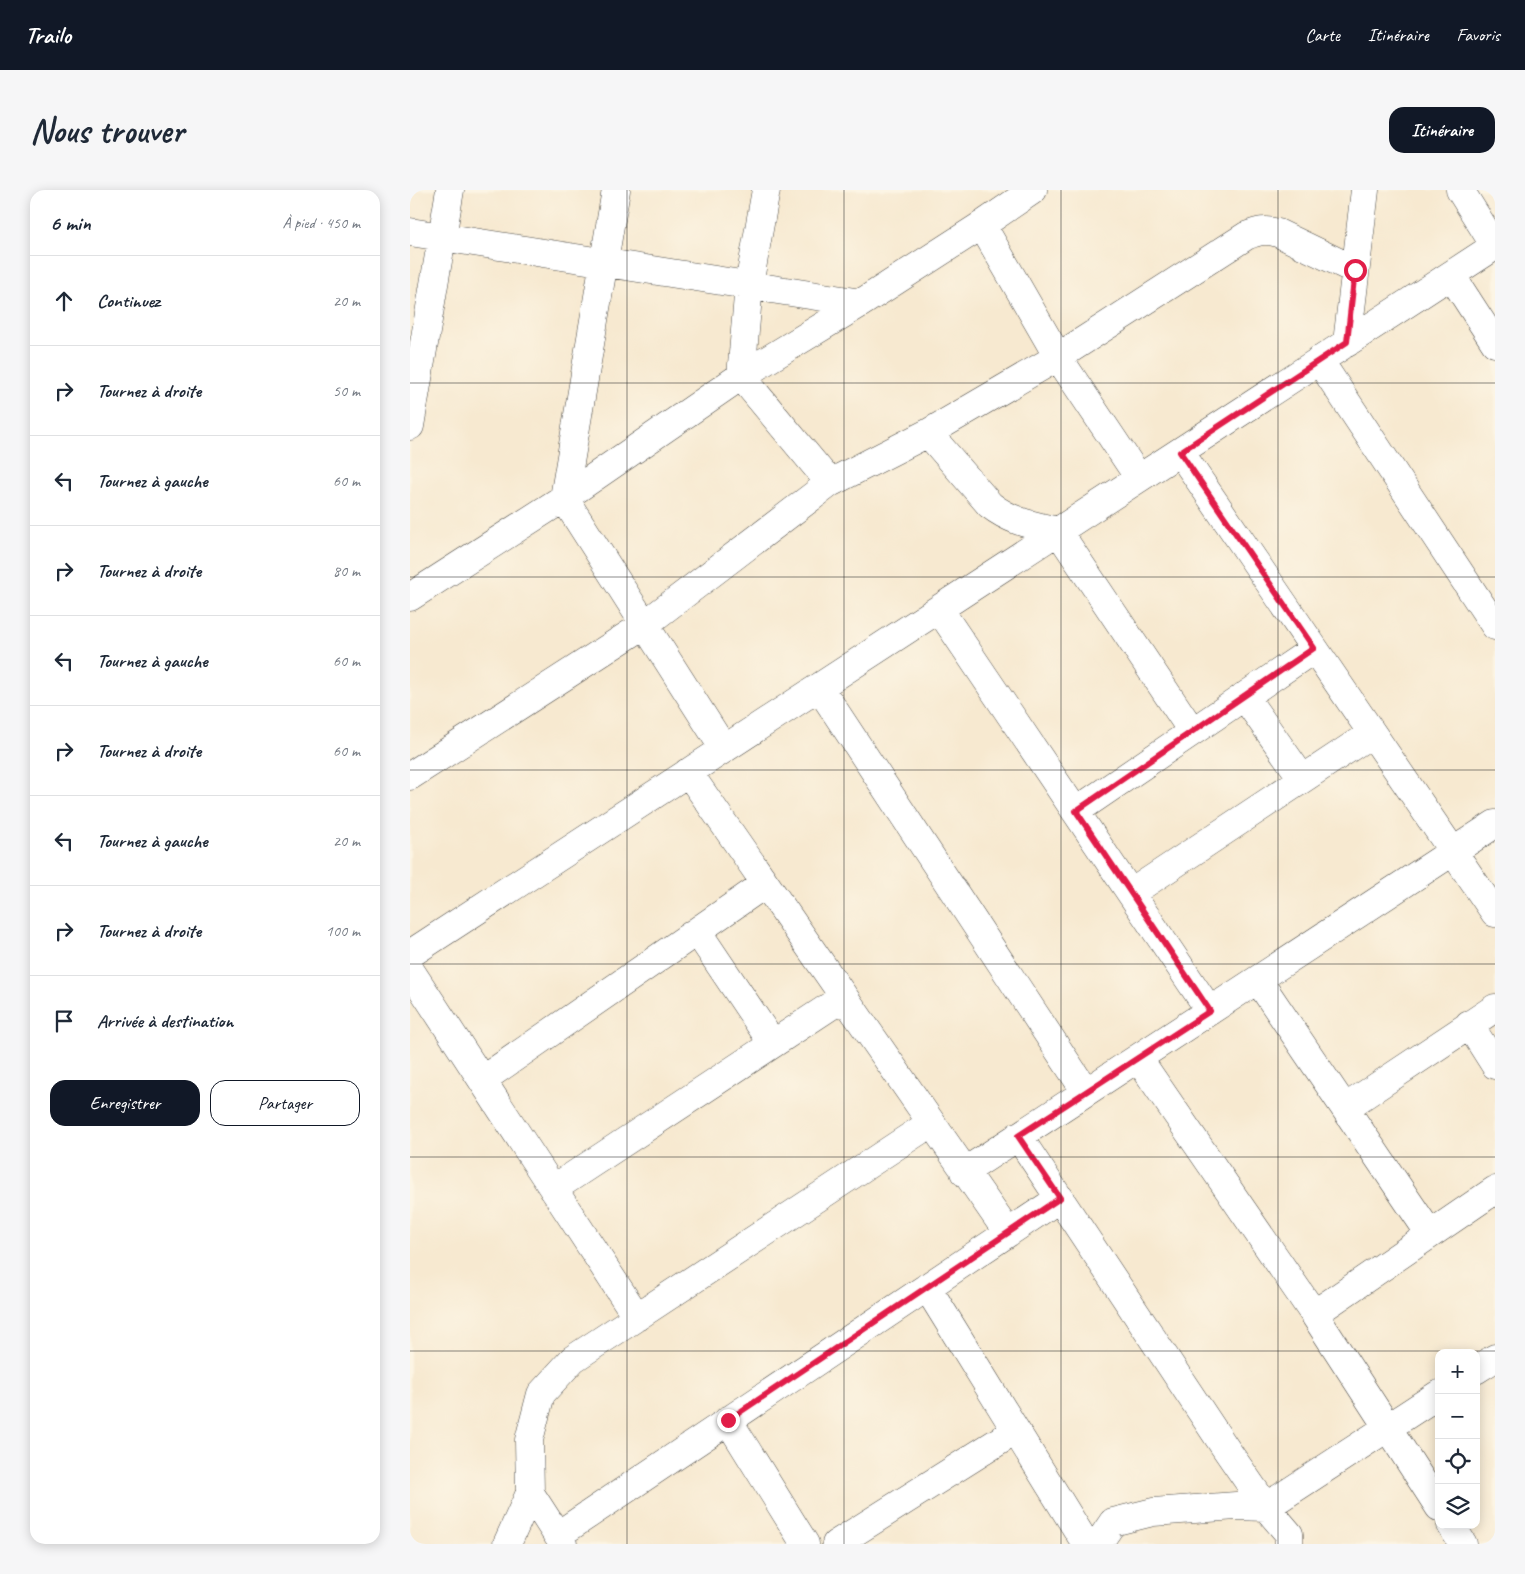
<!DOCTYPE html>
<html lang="fr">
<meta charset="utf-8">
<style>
:root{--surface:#fff;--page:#f6f6f7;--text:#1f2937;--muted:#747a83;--line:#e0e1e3;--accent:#111827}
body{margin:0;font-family:Caveat,sans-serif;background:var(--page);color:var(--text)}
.controls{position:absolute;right:15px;bottom:15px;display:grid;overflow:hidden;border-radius:10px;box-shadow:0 2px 12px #0003}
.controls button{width:45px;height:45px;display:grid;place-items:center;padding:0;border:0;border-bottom:1px solid var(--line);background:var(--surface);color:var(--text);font:25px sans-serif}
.stop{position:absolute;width:15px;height:15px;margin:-11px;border:4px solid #e11d48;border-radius:50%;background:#fff}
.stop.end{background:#e11d48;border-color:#fff;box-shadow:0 1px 5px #0008}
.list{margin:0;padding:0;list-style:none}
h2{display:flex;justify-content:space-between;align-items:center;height:65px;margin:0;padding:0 20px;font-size:21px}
h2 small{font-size:16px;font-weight:400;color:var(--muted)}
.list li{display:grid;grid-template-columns:32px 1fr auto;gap:15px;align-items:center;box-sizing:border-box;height:90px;padding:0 20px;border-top:1px solid var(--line)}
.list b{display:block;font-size:19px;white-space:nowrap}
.list em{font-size:16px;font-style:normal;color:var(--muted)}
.actions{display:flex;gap:10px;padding:15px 20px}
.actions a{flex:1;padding:11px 0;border:1px solid var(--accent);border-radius:15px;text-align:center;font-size:18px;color:var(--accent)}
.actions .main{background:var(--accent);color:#fff}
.icon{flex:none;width:28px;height:28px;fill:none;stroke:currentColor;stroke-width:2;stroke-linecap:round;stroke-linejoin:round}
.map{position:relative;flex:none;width:1085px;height:1354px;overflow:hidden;border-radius:15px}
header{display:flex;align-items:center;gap:30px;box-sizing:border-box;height:70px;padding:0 25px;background:var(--accent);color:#fff}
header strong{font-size:24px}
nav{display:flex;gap:28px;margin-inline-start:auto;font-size:18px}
.intro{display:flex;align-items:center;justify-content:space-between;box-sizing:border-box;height:120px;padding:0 30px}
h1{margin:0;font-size:35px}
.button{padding:12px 22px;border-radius:15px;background:var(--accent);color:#fff;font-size:18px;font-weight:700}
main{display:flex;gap:30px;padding:0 30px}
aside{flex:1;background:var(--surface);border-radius:15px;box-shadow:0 2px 12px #0003}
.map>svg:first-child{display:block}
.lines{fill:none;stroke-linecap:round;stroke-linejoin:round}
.street-casing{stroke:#4a4844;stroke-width:29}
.street{stroke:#fff;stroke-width:28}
.route{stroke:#e11d48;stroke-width:6}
.grid{fill:none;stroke:#2b2b2b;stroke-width:1;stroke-opacity:0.55}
</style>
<header>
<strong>Trailo</strong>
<nav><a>Carte</a><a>Itinéraire</a><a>Favoris</a></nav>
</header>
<div class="intro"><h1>Nous trouver</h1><a class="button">Itinéraire</a></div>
<main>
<aside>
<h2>6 min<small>À pied · 450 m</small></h2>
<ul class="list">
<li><svg class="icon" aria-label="ahead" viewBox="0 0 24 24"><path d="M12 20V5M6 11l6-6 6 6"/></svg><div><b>Continuez</b></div><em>20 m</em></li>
<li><svg class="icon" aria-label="right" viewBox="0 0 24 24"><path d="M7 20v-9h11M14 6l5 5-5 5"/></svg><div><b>Tournez à droite</b></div><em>50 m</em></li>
<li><svg class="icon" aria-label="left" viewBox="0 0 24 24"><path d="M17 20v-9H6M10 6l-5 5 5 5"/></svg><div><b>Tournez à gauche</b></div><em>60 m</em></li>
<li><svg class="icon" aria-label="right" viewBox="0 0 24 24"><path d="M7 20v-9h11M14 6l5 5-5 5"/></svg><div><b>Tournez à droite</b></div><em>80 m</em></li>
<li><svg class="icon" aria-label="left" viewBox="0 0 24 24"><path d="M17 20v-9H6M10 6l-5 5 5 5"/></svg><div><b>Tournez à gauche</b></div><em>60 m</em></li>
<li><svg class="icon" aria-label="right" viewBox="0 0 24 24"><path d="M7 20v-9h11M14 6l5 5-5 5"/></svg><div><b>Tournez à droite</b></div><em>60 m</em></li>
<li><svg class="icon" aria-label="left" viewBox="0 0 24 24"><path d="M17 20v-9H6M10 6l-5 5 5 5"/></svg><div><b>Tournez à gauche</b></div><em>20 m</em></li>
<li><svg class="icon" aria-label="right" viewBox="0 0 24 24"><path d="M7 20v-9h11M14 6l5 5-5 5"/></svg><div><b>Tournez à droite</b></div><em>100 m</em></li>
<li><svg class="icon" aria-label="arrive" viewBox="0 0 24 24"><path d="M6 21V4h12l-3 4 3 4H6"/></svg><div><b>Arrivée à destination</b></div></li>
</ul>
<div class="actions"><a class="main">Enregistrer</a><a>Partager</a></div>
</aside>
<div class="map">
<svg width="1085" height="1354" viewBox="0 0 1085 1354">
<rect width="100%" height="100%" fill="#fcf5e5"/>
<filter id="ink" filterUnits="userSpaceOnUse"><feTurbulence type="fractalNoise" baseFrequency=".02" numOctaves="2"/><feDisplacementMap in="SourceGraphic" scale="10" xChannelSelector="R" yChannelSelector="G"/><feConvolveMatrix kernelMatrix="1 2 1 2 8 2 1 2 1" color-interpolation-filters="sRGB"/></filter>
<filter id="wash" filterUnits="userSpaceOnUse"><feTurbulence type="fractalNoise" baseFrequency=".0096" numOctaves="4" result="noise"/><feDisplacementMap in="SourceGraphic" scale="20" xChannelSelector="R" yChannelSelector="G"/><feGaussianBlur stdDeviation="1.12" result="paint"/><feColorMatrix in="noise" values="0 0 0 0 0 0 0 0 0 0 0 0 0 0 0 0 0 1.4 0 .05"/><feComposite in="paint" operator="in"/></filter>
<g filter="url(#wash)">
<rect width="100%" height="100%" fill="#f7e9d0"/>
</g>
<g filter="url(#ink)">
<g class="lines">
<!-- street casing -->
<g class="street-casing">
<path id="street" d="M206 0 154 308 314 559
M356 0 339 95 331 186 420 293
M1050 0 1085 56
M572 35 648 167 729 288
M0 42 451 113
M1041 85 1085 153
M937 153 955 0
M909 170 1085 436
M0 236 40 0
M518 243 580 315C602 332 622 335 648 341L782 541
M770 262 1085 723
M0 407 154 308 331 186 451 113 572 35 623 0
M529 419 800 821
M409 497 676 902
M834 506 892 588
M278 582 598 1043
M0 586 234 435 420 293 518 243 648 167 836 46C848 41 856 39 868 43L945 80
M666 621 904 459
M721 703 962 543
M287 741 363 854
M0 764 1085 56
M0 780 227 1127
M848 790 1020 1044
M1059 834 1085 875
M728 868 904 1124 1029 1317
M72 890 355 694
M935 918 1085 818
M608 946 816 1259 856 1317 879 1344V1354
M554 982 1085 634
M143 999 434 807
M517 1097 676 1354
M904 1124 1085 1000
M1066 1180 1085 1168
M318 1230 395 1354
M120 1303 153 1354
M1041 1335 1053 1354
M148 1345 650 1008
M97 1354 120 1303 119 1250 131 1204 163 1169 521 933
M426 1354 605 1241
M688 1354 703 1332 743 1322 826 1316 856 1317 1029 1204"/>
</g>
<!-- street -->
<use href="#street" class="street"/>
</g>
</g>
<g class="lines" filter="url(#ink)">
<!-- route -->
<path class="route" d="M318 1230 650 1008 608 946 800 821 666 621 904 458 770 262 937 152 945 80"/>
</g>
<!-- grid -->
<path class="grid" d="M217 0V1354M434 0V1354M651 0V1354M868 0V1354M0 193H1085M0 387H1085M0 580H1085M0 774H1085M0 967H1085M0 1161H1085"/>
</svg>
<div class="controls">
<button>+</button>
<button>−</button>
<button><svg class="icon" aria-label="locate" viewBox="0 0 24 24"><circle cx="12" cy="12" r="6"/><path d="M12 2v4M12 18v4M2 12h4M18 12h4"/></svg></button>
<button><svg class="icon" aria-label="layers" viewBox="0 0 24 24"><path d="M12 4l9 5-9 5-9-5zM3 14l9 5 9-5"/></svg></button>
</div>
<div class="stop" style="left:945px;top:80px"></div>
<div class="stop end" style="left:318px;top:1230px"></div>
</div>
</main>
